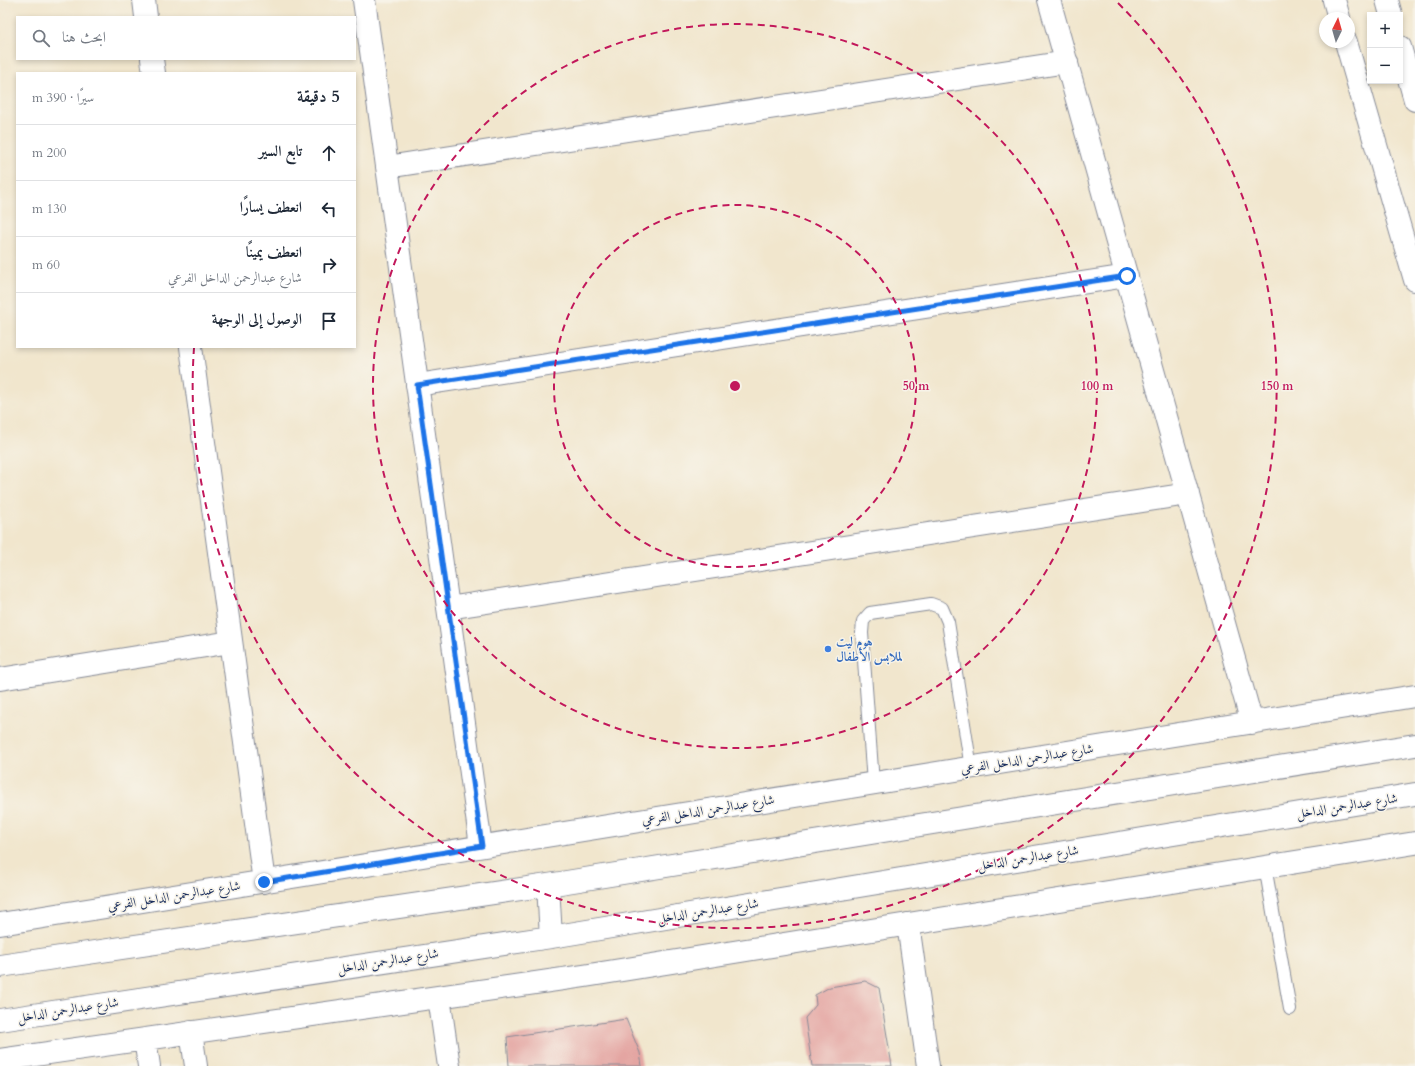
<!DOCTYPE html>
<html lang="ar">
<meta charset="utf-8">
<style>
:root{--surface:#fff;--page:#f2f2f3;--text:#1f2937;--muted:#747a83;--line:#e0e1e3}
body{margin:0;font-family:Cardo,Amiri,serif;background:var(--page);color:var(--text);direction:rtl}
.controls{position:absolute;right:12px;top:12px;display:grid;overflow:hidden;border-radius:0px;box-shadow:0 2px 6px #0003}
.controls button{width:36px;height:36px;display:grid;place-items:center;padding:0;border:0;border-bottom:1px solid var(--line);background:var(--surface);color:var(--text);font:20px sans-serif}
.compass{position:absolute;left:1319px;top:12px;width:36px;height:36px;border-radius:50%;background:var(--surface);box-shadow:0 2px 6px #0003;rotate:5deg}
.stop{position:absolute;width:12px;height:12px;margin:-9px;border:3px solid #1a73e8;border-radius:50%;background:#fff}
.stop.end{background:#1a73e8;border-color:#fff;box-shadow:0 1px 4px #0008}
.list{margin:0;padding:0;list-style:none}
h2{display:flex;justify-content:space-between;align-items:center;height:52px;margin:0;padding:0 16px;font-size:17px}
h2 small{font-size:13px;font-weight:400;color:var(--muted)}
.list li{display:grid;grid-template-columns:26px 1fr auto;gap:12px;align-items:center;box-sizing:border-box;height:56px;padding:0 16px;border-top:1px solid var(--line)}
.list b{display:block;font-size:15px;white-space:nowrap}
.list p{margin:0;font-size:13px;white-space:nowrap;color:var(--muted)}
.list em{font-size:13px;font-style:normal;color:var(--muted)}
.icon{flex:none;width:22px;height:22px;fill:none;stroke:currentColor;stroke-width:2;stroke-linecap:round;stroke-linejoin:round}
.map{position:relative;flex:none;width:1415px;height:1066px;overflow:hidden;direction:ltr}
.search{position:absolute;background:var(--surface);box-shadow:0 2px 6px #0003;left:16px;top:16px;width:340px;height:44px;display:flex;align-items:center;gap:10px;box-sizing:border-box;padding:0 14px;border-radius:0px;color:var(--muted);font-size:15px}
.panel{position:absolute;background:var(--surface);box-shadow:0 2px 6px #0003;left:16px;top:72px;width:340px;height:276px;border-radius:0px;direction:rtl}
.map>svg:first-child{display:block}
.building{fill:#e4a5a2}
.lines{fill:none;stroke-linecap:round;stroke-linejoin:round}
.lane-casing{stroke:#868a96;stroke-width:14}
.street-casing{stroke:#868a96;stroke-width:24}
.secondary-casing{stroke:#868a96;stroke-width:24}
.lane{stroke:#fff;stroke-width:12}
.street{stroke:#fff;stroke-width:22}
.secondary{stroke:#fff;stroke-width:22}
.route{stroke:#1a73e8;stroke-width:5}
.ring{fill:none;stroke:#c2185b;stroke-width:2;stroke-dasharray:7 5}
.shop-dot{fill:#3f7fe0;stroke:#f7f3e8;stroke-width:1.5}
.labels{text-anchor:middle;dominant-baseline:central;stroke-width:3;stroke-linejoin:round;paint-order:stroke}
.shop-label{font-size:13px;font-weight:bold;fill:#366cbe;stroke:#f7f3e8;text-anchor:start}
.street-label{font-size:13px;fill:#1b2f5e;stroke:#f7f3e8}
.centre{fill:#c2185b;stroke:#f7f3e8;stroke-width:2}
.ring-label{font-size:12px;text-anchor:middle;font-weight:bold;fill:#c2185b;stroke:#f7f3e8;stroke-width:3;stroke-linejoin:round;paint-order:stroke}
</style>
<div class="map">
<svg width="1415" height="1066" viewBox="0 0 1415 1066">
<rect width="100%" height="100%" fill="#f7f3e8"/>
<filter id="ink" filterUnits="userSpaceOnUse"><feTurbulence type="fractalNoise" baseFrequency=".025" numOctaves="2"/><feDisplacementMap in="SourceGraphic" scale="8" xChannelSelector="R" yChannelSelector="G"/><feConvolveMatrix kernelMatrix="1 2 1 2 8 2 1 2 1" color-interpolation-filters="sRGB"/></filter>
<filter id="wash" filterUnits="userSpaceOnUse"><feTurbulence type="fractalNoise" baseFrequency=".012" numOctaves="4" result="noise"/><feDisplacementMap in="SourceGraphic" scale="16" xChannelSelector="R" yChannelSelector="G"/><feGaussianBlur stdDeviation="0.9" result="paint"/><feColorMatrix in="noise" values="0 0 0 0 0 0 0 0 0 0 0 0 0 0 0 0 0 1.4 0 .05"/><feComposite in="paint" operator="in"/></filter>
<g filter="url(#wash)">
<rect width="100%" height="100%" fill="#f1e6cd"/>
<g id="blocks">
<!-- building -->
<path class="building" d="M865 981 879 988 892 1066H812L805 1018 816 1005 815 995 830 987Z
M626 1019 640 1053 642 1066H509L507 1037Z"/>
</g>
</g>
<g filter="url(#ink)">
<use href="#blocks" fill-opacity="0" stroke="#868a96" stroke-width="1"/>
<g class="lines">
<!-- lane casing -->
<g class="lane-casing">
<path id="lane" d="M873 783 862 633 863 621 870 613 931 604 942 608 948 622 971 768
M1265 866 1290 1009"/>
</g>
<!-- street casing -->
<g class="street-casing">
<path id="street" d="M144 0 146 17
M364 0 481 846
M1049 0 1252 723
M152 59 154 73
M387 167 1067 62
M191 347 264 882
M417 385 1127 276
M448 608 1188 494
M0 679 231 642
M0 924 1415 696
M908 924 928 1066
M439 997 449 1066
M191 1032 196 1066
M145 1039 149 1066
M0 1060 584 976 1415 843"/>
</g>
<!-- secondary casing -->
<g class="secondary-casing">
<path id="secondary" d="M1334 0 1339 18
M1387 0 1391 15
M1346 42 1415 280
M1400 47 1415 100
M548 885 551 937
M0 966 548 885 1415 745
M0 1020 551 937 1415 794"/>
</g>
<!-- lane -->
<use href="#lane" class="lane"/>
<!-- street -->
<use href="#street" class="street"/>
<!-- secondary -->
<use href="#secondary" class="secondary"/>
</g>
</g>
<g class="lines" filter="url(#ink)">
<!-- route -->
<path class="route" d="M264 882 482 846 417 385 1127 276"/>
</g>
<!-- distance rings -->
<g class="ring">
<circle cx="735" cy="386" r="181"/>
<circle cx="735" cy="386" r="362"/>
<path d="M1118 3A542 542 0 1 1 194 348"/>
</g>
<!-- markers -->
<circle class="shop-dot" cx="828" cy="649" r="4"/>
<g class="labels">
<!-- shop labels -->
<g class="shop-label">
<text x="836" y="642">هوم ليت<tspan x="836" dy="15">لملابس الأطفال</tspan></text>
</g>
<!-- street labels -->
<g class="street-label">
<text transform="translate(1027 759) rotate(-9)">شارع عبدالرحمن الداخل الفرعي</text>
<text transform="translate(1347 806) rotate(-9)">شارع عبدالرحمن الداخل</text>
<text transform="translate(708 810) rotate(-9)">شارع عبدالرحمن الداخل الفرعي</text>
<text transform="translate(1028 858) rotate(-9)">شارع عبدالرحمن الداخل</text>
<text transform="translate(174 896) rotate(-9)">شارع عبدالرحمن الداخل الفرعي</text>
<text transform="translate(708 911) rotate(-9)">شارع عبدالرحمن الداخل</text>
<text transform="translate(388 961) rotate(-9)">شارع عبدالرحمن الداخل</text>
<text transform="translate(68 1010) rotate(-9)">شارع عبدالرحمن الداخل</text>
</g>
</g>
<circle cx="735" cy="386" r="6" class="centre"/>
<g class="ring-label">
<text x="916" y="390">50 m</text>
<text x="1097" y="390">100 m</text>
<text x="1277" y="390">150 m</text>
</g>
</svg>
<div class="controls">
<button>+</button>
<button>−</button>
</div>
<svg class="compass" viewBox="-18 -18 36 36"><path d="M0-13l5 13h-10z" fill="#e53935"/><path d="M0 13l5-13h-10z" fill="#747a83"/></svg>
<div class="stop" style="left:1127px;top:276px"></div>
<div class="stop end" style="left:264px;top:882px"></div>
<div class="search"><svg class="icon" aria-label="search" viewBox="0 0 24 24"><circle cx="10" cy="10" r="6"/><path d="M15 15l6 6"/></svg>ابحث هنا</div>
<section class="panel">
<h2>5 دقيقة<small>سيرًا · 390 m</small></h2>
<ul class="list">
<li><svg class="icon" aria-label="ahead" viewBox="0 0 24 24"><path d="M12 20V5M6 11l6-6 6 6"/></svg><div><b>تابع السير</b></div><em>200 m</em></li>
<li><svg class="icon" aria-label="left" viewBox="0 0 24 24"><path d="M17 20v-9H6M10 6l-5 5 5 5"/></svg><div><b>انعطف يسارًا</b></div><em>130 m</em></li>
<li><svg class="icon" aria-label="right" viewBox="0 0 24 24"><path d="M7 20v-9h11M14 6l5 5-5 5"/></svg><div><b>انعطف يمينًا</b><p>شارع عبدالرحمن الداخل الفرعي</p></div><em>60 m</em></li>
<li><svg class="icon" aria-label="arrive" viewBox="0 0 24 24"><path d="M6 21V4h12l-3 4 3 4H6"/></svg><div><b>الوصول إلى الوجهة</b></div></li>
</ul>
</section>
</div>
